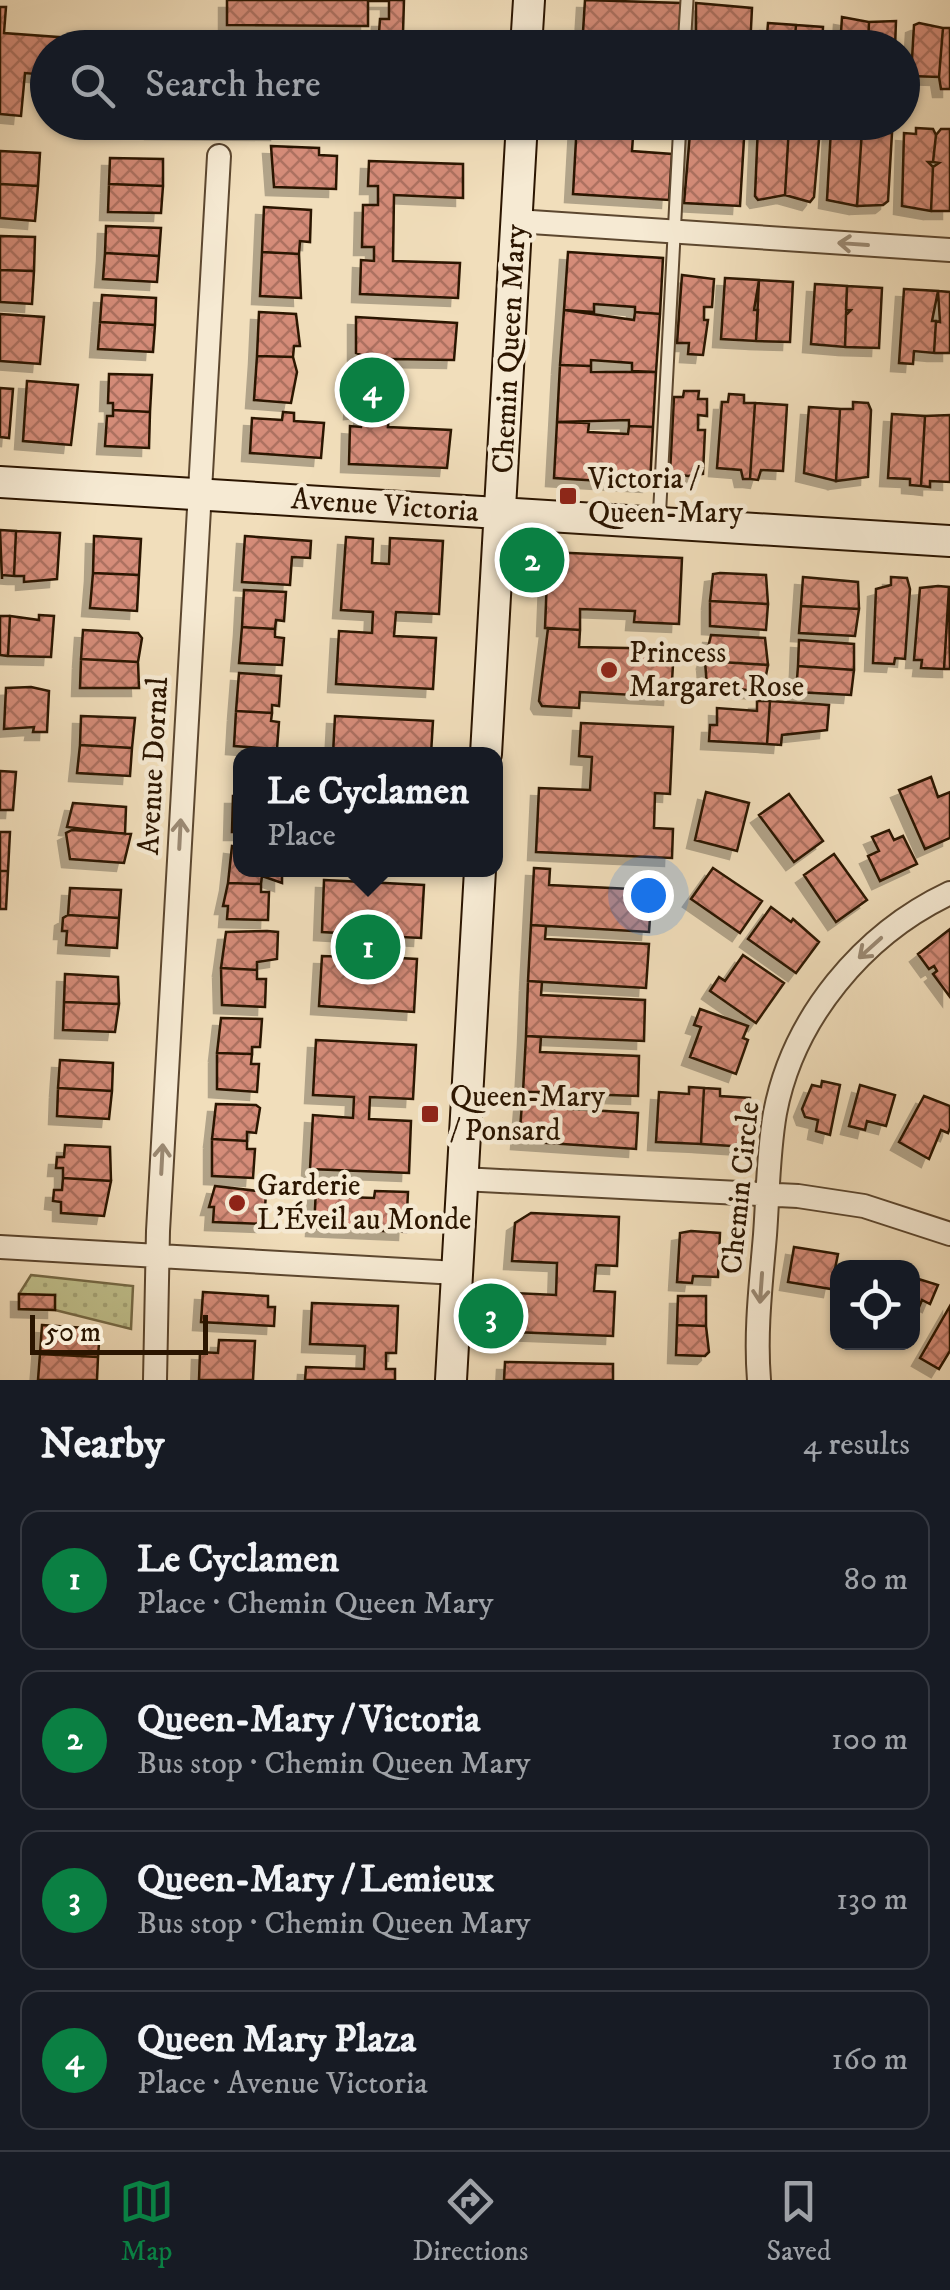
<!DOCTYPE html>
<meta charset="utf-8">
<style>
:root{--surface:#171b24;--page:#20242c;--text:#f1f3f6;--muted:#9ea1a6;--line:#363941;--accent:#0b8043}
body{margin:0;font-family:"IM FELL DW Pica",serif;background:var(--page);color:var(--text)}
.controls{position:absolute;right:30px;bottom:30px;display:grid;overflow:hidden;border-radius:20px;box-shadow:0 2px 8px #0004}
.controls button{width:90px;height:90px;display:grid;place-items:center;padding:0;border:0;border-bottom:2px solid var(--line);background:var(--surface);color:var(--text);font:50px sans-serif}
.scale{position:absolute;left:30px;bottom:25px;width:178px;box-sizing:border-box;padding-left:10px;border:5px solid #2b1500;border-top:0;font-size:28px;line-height:35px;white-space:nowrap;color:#2b1500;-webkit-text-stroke:8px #f6ead3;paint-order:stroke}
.you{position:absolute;left:648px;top:895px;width:35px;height:35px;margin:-25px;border:8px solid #fff;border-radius:50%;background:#1a73e8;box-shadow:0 0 0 15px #1a73e833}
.badge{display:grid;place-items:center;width:65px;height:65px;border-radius:50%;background:var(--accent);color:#fff;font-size:32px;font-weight:700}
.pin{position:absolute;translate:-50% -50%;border:5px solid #fff;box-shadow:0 2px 10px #0006}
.popup{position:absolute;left:233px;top:747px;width:270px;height:130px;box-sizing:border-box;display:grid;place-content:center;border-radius:20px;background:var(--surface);filter:drop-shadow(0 2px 8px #0005);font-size:32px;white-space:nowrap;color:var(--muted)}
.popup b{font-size:38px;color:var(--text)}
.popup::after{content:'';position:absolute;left:50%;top:100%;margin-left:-20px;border:20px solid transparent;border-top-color:var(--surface)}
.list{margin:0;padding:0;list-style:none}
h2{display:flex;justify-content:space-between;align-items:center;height:130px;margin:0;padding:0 40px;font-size:42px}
h2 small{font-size:32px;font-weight:400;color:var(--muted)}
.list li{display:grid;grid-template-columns:65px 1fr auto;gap:30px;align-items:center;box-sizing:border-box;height:140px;margin:0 20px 20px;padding:0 20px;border:2px solid var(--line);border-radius:20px}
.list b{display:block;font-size:38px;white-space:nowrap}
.list p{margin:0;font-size:32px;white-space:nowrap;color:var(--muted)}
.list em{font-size:32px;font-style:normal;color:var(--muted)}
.icon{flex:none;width:55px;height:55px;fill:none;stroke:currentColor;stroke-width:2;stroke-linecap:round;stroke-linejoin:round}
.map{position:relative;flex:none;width:950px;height:1380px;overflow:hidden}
.search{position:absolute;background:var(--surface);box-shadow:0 2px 8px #0004;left:30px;right:30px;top:30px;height:110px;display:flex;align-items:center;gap:25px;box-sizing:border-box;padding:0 35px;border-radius:55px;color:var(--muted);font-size:38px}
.sheet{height:770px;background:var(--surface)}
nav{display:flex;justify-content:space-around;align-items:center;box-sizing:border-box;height:140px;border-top:2px solid var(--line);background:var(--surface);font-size:28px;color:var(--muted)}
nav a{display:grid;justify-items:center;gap:5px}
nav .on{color:var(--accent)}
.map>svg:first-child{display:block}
.grass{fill:url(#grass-dots);stroke:#766a46;stroke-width:2.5}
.building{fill:url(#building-cross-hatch);stroke:#2b1500;stroke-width:2.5;filter:url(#shadow)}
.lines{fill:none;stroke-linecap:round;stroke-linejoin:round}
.lane-casing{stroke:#5c472f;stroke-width:15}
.street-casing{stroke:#5c472f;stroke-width:26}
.secondary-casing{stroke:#2b1500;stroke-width:34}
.lane{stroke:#f6ead3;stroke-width:11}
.street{stroke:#f6ead3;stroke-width:22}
.secondary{stroke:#f6ead3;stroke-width:30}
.oneway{stroke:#9b8a74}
.poi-dot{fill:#8f2418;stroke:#f6ead3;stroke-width:4}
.labels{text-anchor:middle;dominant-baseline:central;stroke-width:9;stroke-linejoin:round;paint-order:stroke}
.street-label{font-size:30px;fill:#2b1500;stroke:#f6ead3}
.poi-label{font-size:30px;fill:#2b1500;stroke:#f6ead3;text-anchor:start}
</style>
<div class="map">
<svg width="950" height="1380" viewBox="0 0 950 1380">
<defs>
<pattern id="grass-dots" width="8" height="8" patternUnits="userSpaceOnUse" patternTransform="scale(2.5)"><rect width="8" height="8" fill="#c0c08c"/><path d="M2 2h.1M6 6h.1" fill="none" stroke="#a5a477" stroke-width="1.8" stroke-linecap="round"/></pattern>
<pattern id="building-cross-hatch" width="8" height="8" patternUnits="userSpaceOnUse" patternTransform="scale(2.5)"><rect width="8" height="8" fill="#d58c79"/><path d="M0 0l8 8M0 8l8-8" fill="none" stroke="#ad7161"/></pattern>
<filter id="shadow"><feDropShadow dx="-8" dy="8" stdDeviation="0" flood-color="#0004"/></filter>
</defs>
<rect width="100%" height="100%" fill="#f1debb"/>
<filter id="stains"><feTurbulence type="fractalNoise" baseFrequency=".002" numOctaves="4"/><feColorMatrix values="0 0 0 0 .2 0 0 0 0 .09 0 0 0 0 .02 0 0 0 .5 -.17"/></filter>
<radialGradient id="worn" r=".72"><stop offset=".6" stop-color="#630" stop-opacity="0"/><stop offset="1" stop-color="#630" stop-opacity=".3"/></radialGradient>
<!-- grass -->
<path class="grass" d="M31 1275 133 1286 131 1329 55 1310 19 1309V1294Z"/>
<!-- building -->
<path class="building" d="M227 0H404L403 33H379L380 19H389V1H368V26L227 25Z
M585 0 681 3 678 48H582Z
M696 3 752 8 750 48H696Z
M0 7H6L4 33 126 42V48H48V75L25 73 21 116 0 114Z
M842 17 869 22 868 48H840Z
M896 21 895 48H868L869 22Z
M768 23 796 25 794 48H766Z
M919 23 943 28 939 77 911 76 914 25Z
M796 25 823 27 822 48H794Z
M943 28H950V89H941L939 77Z
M153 122H278V132L153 131Z
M577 122H634L632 151 672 154 669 200 573 194Z
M691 122H745L740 206 684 203Z
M796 122 820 128 814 197 810 202 785 195 789 126Z
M840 123 857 124V130H862L857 206 827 200 831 129 840 130Z
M758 125 789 126 785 195 758 200 755 196Z
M869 125 885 127 884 133H892L888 201 883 205 857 206 862 130 869 131Z
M916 128 933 129 936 135 933 162H928L933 167 931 211 902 206 904 133 916 134Z
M941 129H950V211H931L933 167 939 163 933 162 936 135Z
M271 146 319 148V155L337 156 336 189 274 187Z
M0 151 40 153 38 186 0 184Z
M110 158 163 159V186L109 184Z
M369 161 463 164V198L394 195 393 261 460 263 458 298 360 294 361 260 374 261V247H362L363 205H378V186H368Z
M0 184 38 186 35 221 0 218Z
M109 184 163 186 161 213 108 212Z
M264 207 311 210 310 242 300 241 299 254 262 252Z
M106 226 161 228 159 256 105 253Z
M0 236 35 237 34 271 0 270Z
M262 252 299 254 301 298 260 296Z
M568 252 663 258 660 314 635 312V307L594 304V312L564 310Z
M105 253 159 256 157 282 103 279Z
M0 270 34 271 32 304 0 302Z
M682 275 714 279 712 307H704V320H708L703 355 688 354 689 343H677Z
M725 278 759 280 754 310H758L756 341 721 339Z
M759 280 793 282 790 342 756 341Z
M815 284 847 286 845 347 811 344Z
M847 286 882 288 879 348 845 347 846 315 851 310 846 309Z
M904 289 938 291 932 321H936L934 353 914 351 913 364 899 363Z
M938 291 950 292V353H934L936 321 940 322Z
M102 295 156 298 155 325 100 322Z
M564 310 634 320 635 312 660 314 656 372 632 371V363L591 360V366L560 365Z
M259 312 296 314 300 346H294L293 357 257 356Z
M0 314 44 317 40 364 0 361Z
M356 317 457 323 454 360 392 359 388 427 451 430 447 468 349 464 350 426 361 427 363 410 352 411 355 369 365 370 366 357 356 353Z
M100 322 155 325 153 352 98 349Z
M257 356 293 357 297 372 291 403 254 400Z
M560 365 591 366V372H656L653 427 629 426V420L557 422Z
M109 374 152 375 150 412 113 410V403H108Z
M27 381 78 385 71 445 23 441Z
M0 388 13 389 9 438 0 437Z
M684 391H699L698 399H707V416L698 415V430H705L703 474 688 476 670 473 674 397H683Z
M729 394 744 395V403H755L750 479H743L741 470 717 468 722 402H728Z
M853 402 868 403 871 410 868 477 836 481 840 409H853Z
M755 403 787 405 783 471 761 470 758 480 750 479Z
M809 407 840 409 836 481 804 473Z
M113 410 150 412 149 448 105 446 107 416H113Z
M283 412 294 413V421L324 423 321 458 250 453 252 418 282 420Z
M892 414 925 416 921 486 910 485V479L888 478Z
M950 415V482L930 481V487L921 486 925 416Z
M557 422 589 423 588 432 628 434 629 426 653 427 650 484 554 478Z
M0 530 16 531 14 576 2 575V579Z
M16 531 60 533 57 579 24 582V576H14Z
M94 536 141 539 139 575 93 573Z
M245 536 311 541 310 558 292 557 290 585 242 582Z
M346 537 373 539 372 563 389 564 390 538 443 541 439 614 396 612 394 636 436 638 433 689 336 684 339 631 372 633 373 612 341 610Z
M548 552 682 558 679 624 634 622 635 611 580 609V630L545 628Z
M93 573 139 575 137 611 90 608Z
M720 573 766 575 768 604 710 601 713 574Z
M803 577 858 582 859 609 801 606Z
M891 577 907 578 910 589 905 659 895 658 894 664 873 663 876 589 891 585Z
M938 586 949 587 944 669 921 668 922 660H914L920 588Z
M949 587 950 669H944Z
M244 590 286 592 284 621 276 620 275 629 242 627Z
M710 601 768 604 766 630 710 626Z
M801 606 859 609 855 636 799 633Z
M39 615 54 616 51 657 8 656 10 616 39 620Z
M0 616H10L8 656 0 655Z
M242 627 275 629V637L284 638 282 665 239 663Z
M548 628 580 630 579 647 674 649 671 697 580 692 579 708 542 706 539 701Z
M83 630 138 633 142 638 138 662 81 659Z
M711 635 765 638 768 665 705 661Z
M799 640 854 644V670L798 666Z
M81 659 138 662 139 688H80Z
M705 661 768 665 763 691 707 687Z
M798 666 854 670 851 695 796 692Z
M239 673 281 676 279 706 272 705V713L236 711Z
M31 687 49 691 47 732H33L34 727 4 729 6 688Z
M757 701H770L767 744 709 741 710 725H717V708L757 711Z
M770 701 829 705 827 730 782 735 781 745 767 744Z
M236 711 272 713 271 721 279 722 277 749 234 746Z
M81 716 135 718 132 748 80 745Z
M335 716 433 721 431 754H333Z
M581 723 673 727 670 794 655 793 654 828 673 829 672 858 536 852 539 788 590 790 592 757 579 756Z
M80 745 132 748 130 776 77 773Z
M0 771 16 772 13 810H0Z
M931 777 938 797 950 792V838L925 849 899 790Z
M706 792 749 803 737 851 695 840Z
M789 794 823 841 794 862 759 815Z
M233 796H240V832H232Z
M73 803 126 807 125 834 67 827Z
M72 830 131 834 124 863 70 859 66 833Z
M889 830 894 840 903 836 917 864 880 881 868 856 879 851 872 837Z
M0 832H10L8 871H0Z
M232 846 240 847V870H282V883L262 876 261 884 228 883Z
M834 854 867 900 836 922 804 875Z
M534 868 550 869 549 885 652 890 649 932 531 925Z
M713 868 762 901 740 933 691 899Z
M0 871H8L6 909H0Z
M324 880 424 885 421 938 382 936 381 957 417 959 414 1012 319 1006 322 956 354 957 355 934 322 932Z
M228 883 261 884V892H269L268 920 227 919 228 906H223Z
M70 888 121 890 119 918 68 915Z
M771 907 791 922 793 919 819 942 796 973 748 939Z
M68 915 119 918 117 948 66 945 67 931H62L63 918Z
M531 925 546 926 545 939 649 944 646 988 528 981Z
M950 929V997L933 974 937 971 934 966 929 969 918 954Z
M267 931 278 932 277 959 257 962V970L221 968 226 932Z
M743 955 784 983 756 1023 710 991 719 977 725 981Z
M221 968 257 970V979H266L265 1007 222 1005Z
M65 974 118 977 119 1004 64 1002Z
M528 981 542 982 541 995 645 1000 644 1041 526 1036Z
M64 1002 119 1004 115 1032 63 1030Z
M700 1009 748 1026 743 1038 748 1040 736 1074 690 1057 701 1027 694 1025Z
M221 1018 262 1019 260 1047H252V1054L217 1053Z
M526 1036 541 1037 540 1052 639 1056 638 1096 523 1092Z
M316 1040 416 1045 413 1099 370 1097 369 1119 411 1121 409 1173 310 1169 313 1115 353 1118 354 1097 313 1095Z
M217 1053 252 1054 251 1064H259L257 1092 217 1089Z
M60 1060 113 1063 112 1091 58 1088Z
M822 1081 840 1085 830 1135 816 1131 818 1120 805 1117 802 1109 812 1085 821 1087Z
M860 1085 895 1095 886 1126 867 1121 865 1130 849 1126Z
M689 1087 704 1088 701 1144 656 1142 659 1092 689 1094Z
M58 1088 112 1091 109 1119 57 1116Z
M704 1088 720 1089V1096L750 1098 747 1147 701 1144Z
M523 1092H540L539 1107 638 1113 636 1149 519 1141Z
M924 1096 950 1106V1128L948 1133 941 1130 929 1159 899 1142Z
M216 1104 256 1105 260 1108 256 1133 247 1132V1141L212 1139Z
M212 1139 247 1141V1149H255L253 1178 212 1176Z
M65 1145 110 1147 111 1181 63 1178V1168H56L57 1157H64Z
M63 1178 111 1181 104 1216 61 1213V1202L53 1201 54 1190H62Z
M215 1186 266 1192 264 1224 213 1222 214 1207H209Z
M316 1189H347L346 1197 374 1198 375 1191 408 1192 406 1232 314 1228Z
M531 1213 619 1217 617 1266 596 1265 594 1291 615 1292 613 1336 513 1332 514 1293 556 1295 557 1263 512 1261 515 1223Z
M691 1231 720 1233 718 1277 693 1276 692 1283 677 1282 680 1233Z
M794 1247 838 1254 831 1289 788 1282Z
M912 1277 938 1285 930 1304 922 1300 917 1312 912 1310Z
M203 1292 268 1296V1307H275L274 1326 201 1322Z
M19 1294 55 1295V1310L19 1309Z
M678 1296H706V1326L677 1325Z
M312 1303 398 1306 396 1353H386V1369H395V1380H305L306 1367 364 1369 365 1346 310 1344Z
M950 1306V1351L939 1369 920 1358Z
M42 1325 100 1329 98 1357 40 1354Z
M677 1325 706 1326 709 1352 705 1356 676 1355Z
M219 1340 255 1341 253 1380H199L200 1352 218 1353Z
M40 1354 98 1357 97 1380H38Z
M505 1362 613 1364V1380H504Z"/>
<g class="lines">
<!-- lane casing -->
<g class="lane-casing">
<path id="lane" d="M216 42 527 41
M684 48 687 0
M659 523 680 122"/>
</g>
<!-- street casing -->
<g class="street-casing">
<path id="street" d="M516 221 950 250
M462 1179 798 1196 864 1206 950 1234
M0 1247 457 1273
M155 1380 158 1231 219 156
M759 1380C755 1332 761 1283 765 1235 768 1194 768 1153 775 1113 793 1018 863 934 950 893"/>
</g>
<!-- secondary casing -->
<g class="secondary-casing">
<path id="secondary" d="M526 48 529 0
M0 482 950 541
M486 754 522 122
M451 1380 480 870"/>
</g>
<!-- lane -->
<use href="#lane" class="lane"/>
<!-- street -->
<use href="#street" class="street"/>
<!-- secondary -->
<use href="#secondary" class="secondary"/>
</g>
<!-- one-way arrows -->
<defs><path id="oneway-shaft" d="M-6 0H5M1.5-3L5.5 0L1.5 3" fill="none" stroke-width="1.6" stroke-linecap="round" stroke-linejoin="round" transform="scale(2.5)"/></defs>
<g class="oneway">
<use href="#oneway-shaft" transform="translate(853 244) rotate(-176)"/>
<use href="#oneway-shaft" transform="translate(180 834) rotate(-87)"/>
<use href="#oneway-shaft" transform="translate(870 948) rotate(138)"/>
<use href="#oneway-shaft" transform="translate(162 1159) rotate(-87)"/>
<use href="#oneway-shaft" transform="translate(761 1288) rotate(94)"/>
</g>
<!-- markers -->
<g class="poi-dot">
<rect x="558" y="486" width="20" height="20" rx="5"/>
<circle cx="609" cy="670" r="10"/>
<rect x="420" y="1104" width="20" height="20" rx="5"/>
<circle cx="237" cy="1203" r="10"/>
</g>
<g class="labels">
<!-- street labels -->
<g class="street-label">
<text transform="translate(510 349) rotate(-87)">Chemin Queen Mary</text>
<text transform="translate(385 506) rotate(4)">Avenue Victoria</text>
<text transform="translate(154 766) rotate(-87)">Avenue Dornal</text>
<text transform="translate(741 1188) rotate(-84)">Chemin Circle</text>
</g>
<!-- poi labels -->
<g class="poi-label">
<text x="588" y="479">Victoria /<tspan x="588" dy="34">Queen-Mary</tspan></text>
<text x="629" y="653">Princess<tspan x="629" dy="34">Margaret Rose</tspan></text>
<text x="450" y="1097">Queen-Mary<tspan x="450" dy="34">/ Ponsard</tspan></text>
<text x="257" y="1186">Garderie<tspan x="257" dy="34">L'Éveil au Monde</tspan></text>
</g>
</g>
<rect width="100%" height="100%" filter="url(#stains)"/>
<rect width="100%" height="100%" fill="url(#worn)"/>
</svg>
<div class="controls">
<button><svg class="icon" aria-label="locate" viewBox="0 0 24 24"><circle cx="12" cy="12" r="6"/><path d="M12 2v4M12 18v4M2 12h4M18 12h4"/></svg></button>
</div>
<div class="scale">50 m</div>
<div class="you"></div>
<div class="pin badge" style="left:368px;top:947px">1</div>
<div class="popup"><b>Le Cyclamen</b>Place</div>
<div class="pin badge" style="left:532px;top:560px">2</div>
<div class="pin badge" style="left:491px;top:1316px">3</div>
<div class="pin badge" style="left:372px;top:390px">4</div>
<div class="search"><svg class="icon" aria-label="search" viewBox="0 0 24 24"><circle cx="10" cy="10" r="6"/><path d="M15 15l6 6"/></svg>Search here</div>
</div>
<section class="sheet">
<h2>Nearby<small>4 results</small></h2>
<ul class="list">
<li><span class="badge">1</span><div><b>Le Cyclamen</b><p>Place · Chemin Queen Mary</p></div><em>80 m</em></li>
<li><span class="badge">2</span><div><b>Queen-Mary / Victoria</b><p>Bus stop · Chemin Queen Mary</p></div><em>100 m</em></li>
<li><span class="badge">3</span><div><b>Queen-Mary / Lemieux</b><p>Bus stop · Chemin Queen Mary</p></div><em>130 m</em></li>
<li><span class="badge">4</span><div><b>Queen Mary Plaza</b><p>Place · Avenue Victoria</p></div><em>160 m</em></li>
</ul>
</section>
<nav>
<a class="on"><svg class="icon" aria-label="map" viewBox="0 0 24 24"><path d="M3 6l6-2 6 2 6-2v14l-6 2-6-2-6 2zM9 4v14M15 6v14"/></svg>Map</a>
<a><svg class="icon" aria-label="directions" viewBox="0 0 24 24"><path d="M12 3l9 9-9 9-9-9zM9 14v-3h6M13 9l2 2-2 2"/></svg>Directions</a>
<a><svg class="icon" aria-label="saved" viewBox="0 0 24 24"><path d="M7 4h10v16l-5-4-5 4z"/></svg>Saved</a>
</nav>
